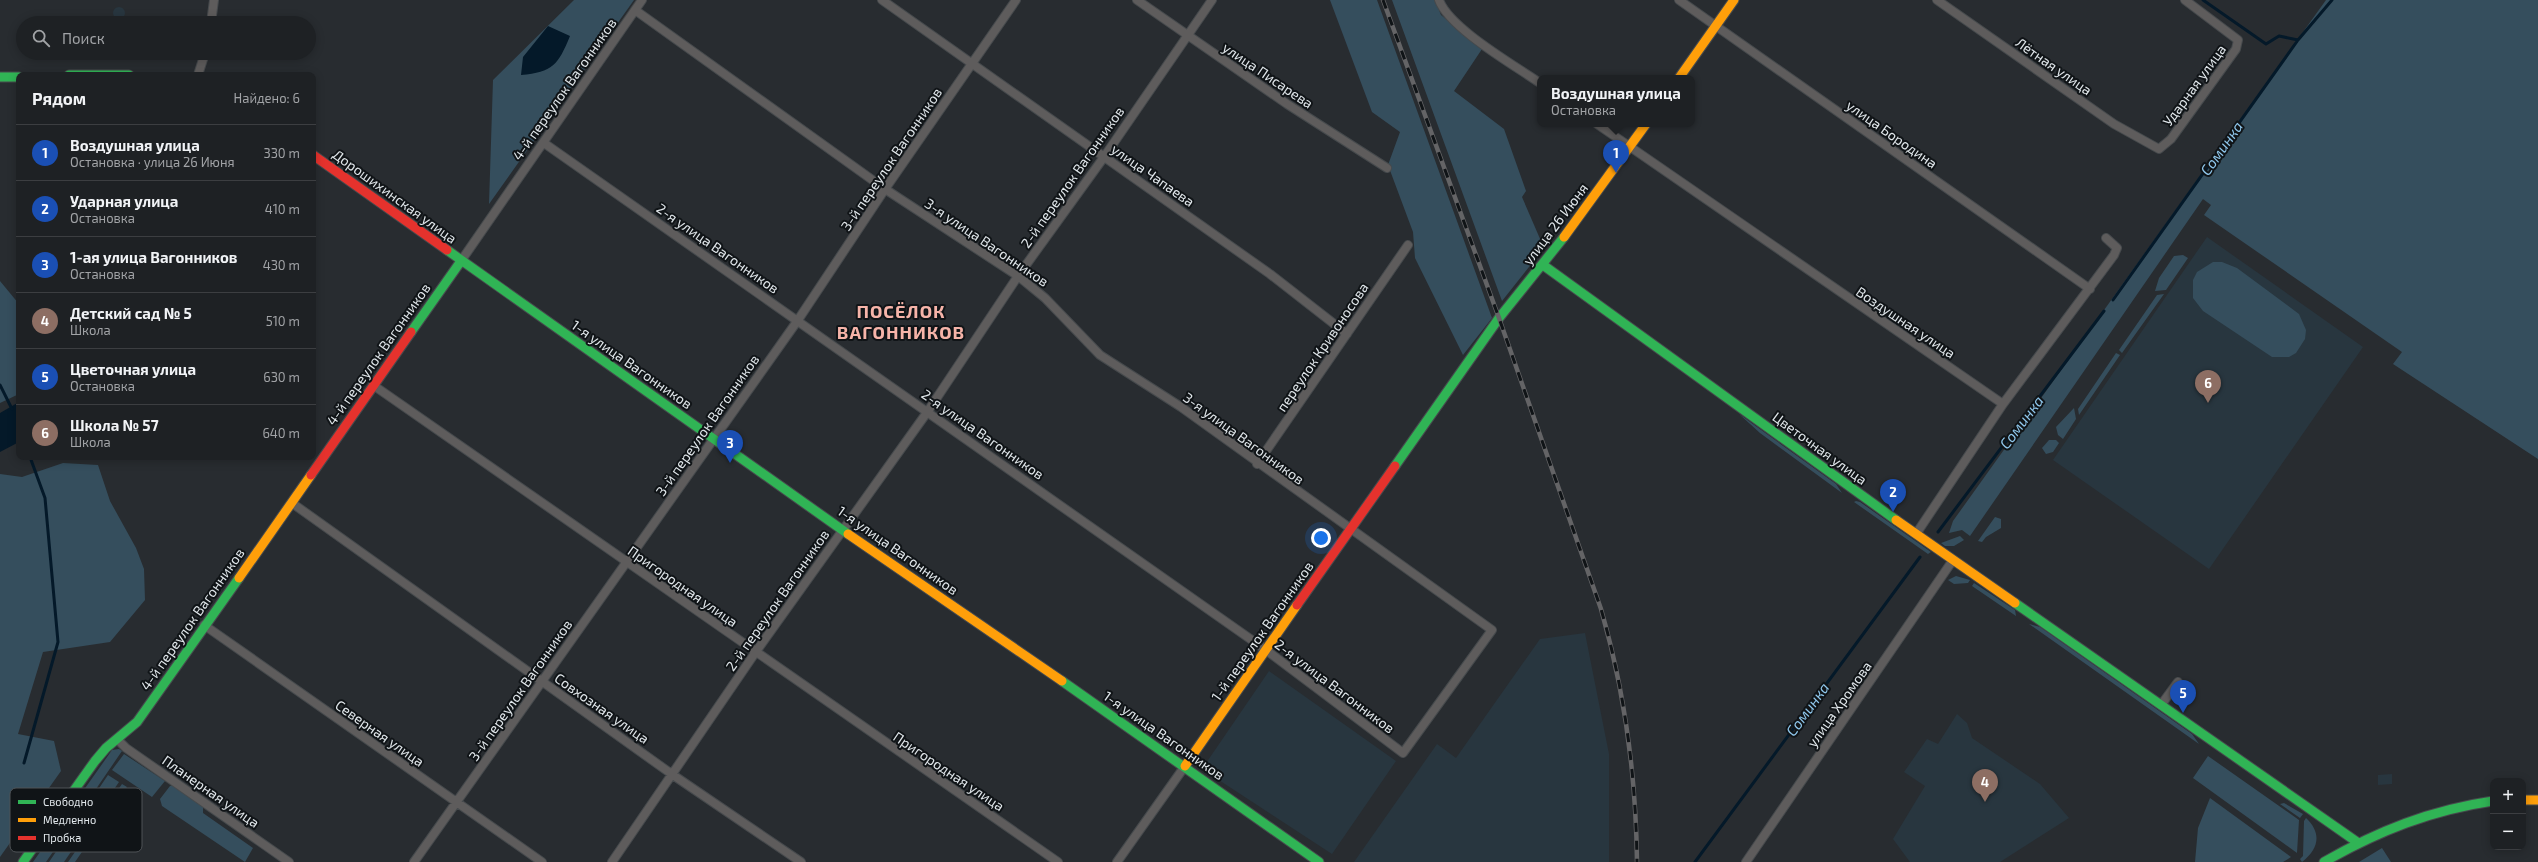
<!DOCTYPE html>
<html lang="ru">
<meta charset="utf-8">
<style>
:root{--surface:#1e2124;--page:#2b2e31;--text:#f1f3f6;--muted:#a1a3a6;--line:#3c3e41;--accent:#2563eb}
body{margin:0;font-family:"Exo 2",sans-serif;background:var(--page);color:var(--text)}
.controls{position:absolute;right:12px;bottom:12px;display:grid;overflow:hidden;border-radius:8px;box-shadow:0 2px 10px #0003}
.controls button{width:36px;height:36px;display:grid;place-items:center;padding:0;border:0;border-bottom:1px solid var(--line);background:var(--surface);color:var(--text);font:20px sans-serif}
.you{position:absolute;left:1321px;top:538px;width:14px;height:14px;margin:-10px;border:3px solid #fff;border-radius:50%;background:#1a73e8;box-shadow:0 0 0 6px #1a73e833}
.badge{display:grid;place-items:center;width:26px;height:26px;border-radius:50%;background:var(--accent);color:#fff;font-size:13px;font-weight:700}
.pin{position:absolute;translate:-50% -33px;filter:drop-shadow(0 1px 2px #0008)}
.pin::after{content:'';position:absolute;top:21px;width:14px;height:12px;background:inherit;clip-path:polygon(0 0,100% 0,50% 100%)}
.popup{position:absolute;left:1537px;top:75px;width:158px;height:52px;box-sizing:border-box;display:grid;place-content:center;border-radius:8px;background:var(--surface);filter:drop-shadow(0 1px 3px #0005);font-size:13px;white-space:nowrap;color:var(--muted)}
.popup b{font-size:15px;color:var(--text)}
.popup::after{content:'';position:absolute;left:50%;top:100%;margin-left:-8px;border:8px solid transparent;border-top-color:var(--surface)}
.list{margin:0;padding:0;list-style:none}
h2{display:flex;justify-content:space-between;align-items:center;height:52px;margin:0;padding:0 16px;font-size:17px}
h2 small{font-size:13px;font-weight:400;color:var(--muted)}
.list li{display:grid;grid-template-columns:26px 1fr auto;gap:12px;align-items:center;box-sizing:border-box;height:56px;padding:0 16px;border-top:1px solid var(--line)}
.list b{display:block;font-size:15px;white-space:nowrap}
.list p{margin:0;font-size:13px;white-space:nowrap;color:var(--muted)}
.list em{font-size:13px;font-style:normal;color:var(--muted)}
.icon{flex:none;width:22px;height:22px;fill:none;stroke:currentColor;stroke-width:2;stroke-linecap:round;stroke-linejoin:round}
.map{position:relative;flex:none;width:2538px;height:862px;overflow:hidden}
.search{position:absolute;background:var(--surface);box-shadow:0 2px 10px #0003;left:16px;top:16px;width:300px;height:44px;display:flex;align-items:center;gap:10px;box-sizing:border-box;padding:0 14px;border-radius:22px;color:var(--muted);font-size:15px}
.panel{position:absolute;background:var(--surface);box-shadow:0 2px 10px #0003;left:16px;top:72px;width:300px;height:388px;border-radius:8px}
.map>svg:first-child{display:block}
.built{fill:#28363f}
.green{fill:#354e5d}
.water{fill:#041929}
.lines{fill:none;stroke-linecap:round;stroke-linejoin:round}
.stream{stroke:#041929;stroke-width:3}
.street-casing{stroke:#464a4d;stroke-width:10}
.fast-casing{stroke:#464a4d;stroke-width:11}
.slow-casing{stroke:#464a4d;stroke-width:11}
.jam-casing{stroke:#464a4d;stroke-width:11}
.street{stroke:#5e5c5c;stroke-width:8}
.fast{stroke:#30b455;stroke-width:9}
.slow{stroke:#ff9f0a;stroke-width:9}
.jam{stroke:#e5322d;stroke-width:9}
.rail-casing{stroke:#646466;stroke-width:4.5}
.rail{stroke:#101417;stroke-width:3;stroke-dasharray:9;stroke-linecap:butt}
.labels{text-anchor:middle;dominant-baseline:central;stroke-width:4;stroke-linejoin:round;paint-order:stroke}
.street-label{font-size:14px;fill:#e1e7eb;stroke:#101417}
.water-label{font-size:15px;font-style:italic;fill:#8fc7ec;stroke:#101417}
.district-label{font-size:18px;font-weight:bold;letter-spacing:1px;fill:#f6b4a9;stroke:#101417}
.key{fill:#101417;stroke:#4f5357;stroke-width:1}
.key-label{font-size:11px;fill:#e1e7eb}
</style>
<div class="map">
<svg width="2538" height="862" viewBox="0 0 2538 862">
<rect width="100%" height="100%" fill="#282c30"/>
<!-- built -->
<path class="built" d="M113 13a6 6 0 1 1 12 0a6 6 0 1 1-12 0Z
M2207 237 2363 347 2209 569 2053 460Z
M1585 633 1609 754V862H1354L1437 744 1456 758 1540 639Z
M1269 671 1396 761 1332 854 1202 769Z
M1957 714 1967 723 1972 738 2040 784 2069 818 2000 862H1910L1893 839 1925 786 1904 772 1927 739 1938 744Z
M2392 774V784L2378 785V775Z"/>
<!-- green -->
<path class="green" d="M574 0H634L489 204 493 80Z
M1330 0H1377L1492 318 1463 355 1415 258 1413 232 1388 165 1400 132 1372 112Z
M1392 0H1435L1441 15 1482 49 1454 91 1504 129 1526 191 1522 197 1544 248 1502 301Z
M2326 0H2538V459L2393 364 2402 352 2204 215 2211 205 2203 199 1970 536 1962 530 1949 533 1953 521Z
M2183 255 2188 258 2166 290 2155 291 2159 278 2174 256Z
M2213 262H2222L2237 268 2299 314 2306 330 2305 339 2296 353 2289 357H2272L2203 311 2193 298V280L2197 272Z
M0 281 19 304V394L0 403Z
M2164 294 2122 353 2119 350 2157 295Z
M2116 353 2120 355 2079 415 2078 409Z
M2074 408 2076 419 2063 439 2058 435 2056 427Z
M1739 414 1836 484 1842 493 1760 433Z
M2049 440H2056L2059 443 2053 452 2046 454 2042 448Z
M63 463 98 465 110 501 136 548 144 569 145 600 110 642 43 652 18 734 54 741 61 771 0 857V474L22 477Z
M1856 501 1860 502 1931 552 1928 554 1854 502Z
M1995 517 2001 519V528L1986 537 1982 542 1978 541Z
M1960 536 1964 540 1954 546H1945L1941 543Z
M1956 576 1970 580 1968 583 1954 584 1948 580Z
M1974 583 2015 610 2016 616 1972 586Z
M2029 624 2040 627 2192 734 2199 744Z
M119 749 122 751 46 862H33L112 750Z
M124 754 165 781 152 797 112 770Z
M2208 756 2299 820 2297 853 2193 778Z
M108 775 119 782 64 862H49Z
M122 784 127 787 75 862H68Z
M174 785 203 805V813L253 848 245 862 162 806 160 799 170 786Z
M2210 798 2291 857 2283 862H2195L2198 828Z
M2284 803 2303 814 2300 818 2280 804Z
M2306 818C2322 833 2319 849 2302 862L2300 859 2303 856 2304 821Z
M2382 848 2391 862H2359Z"/>
<!-- water -->
<path class="water" d="M548 26 570 36C558 65 553 72 521 75L523 57Z
M19 402V442L0 452V413Z"/>
<g class="lines">
<!-- stream -->
<path class="stream" d="M2203 0 2266 44 2279 36 2298 40
M2113 300 2298 40 2332 0
M0 385 12 409
M1938 532 2104 311
M24 763 58 642 45 498 30 457
M1695 862 1920 557"/>
<!-- street casing -->
<g class="street-casing">
<path id="street" d="M882 0 1270 274 1347 334
M1137 0 1287 104 1387 168
M1439 0C1449 28 1514 65 1540 83
M1679 0 2090 289
M1937 0 2114 124 2159 149 2171 139 2236 49 2238 40 2185 0
M211 23 214 0
M198 75 205 53
M1597 124 2003 404
M544 143 1266 650 1403 753 1492 630 1181 407 1100 355 1045 298 1018 276 885 189 635 10
M461 261 642 0
M373 385 1058 862
M1257 464 1408 245
M292 503 673 775 801 862
M1916 534 2003 404 2114 255 2117 248 2106 238
M204 625 542 862
M2161 705 2178 682
M118 740 126 748 289 862
M414 862 798 320 885 189 1016 0
M612 862 755 653 928 411 1018 276 1104 157 1212 0
M1117 862 1185 766
M1746 862 1953 560"/>
</g>
<!-- fast casing -->
<g class="fast-casing">
<path id="fast" d="M69 75H129
M0 77H19
M447 250 848 534
M1543 265 1896 520
M411 332 461 261
M1395 466 1499 318 1564 237
M2015 603 2357 842
M1062 681 1319 862
M23 862 95 761 106 748 137 722 239 578
M2324 862C2378 831 2431 810 2493 801"/>
</g>
<!-- slow casing -->
<g class="slow-casing">
<path id="slow" d="M1679 78 1734 0
M1564 237 1646 124
M1896 520 2015 603
M848 534 1062 681
M239 578 311 475
M1185 766 1297 605
M2523 800H2538"/>
</g>
<!-- jam casing -->
<g class="jam-casing">
<path id="jam" d="M313 155 447 250
M311 475 411 332
M1297 605 1395 466"/>
</g>
<!-- street -->
<use href="#street" class="street"/>
<!-- fast -->
<use href="#fast" class="fast"/>
<!-- slow -->
<use href="#slow" class="slow"/>
<!-- jam -->
<use href="#jam" class="jam"/>
<!-- rail casing -->
<g class="rail-casing">
<path id="rail" d="M1383 0 1499 318 1601 609C1625 692 1636 776 1637 862"/>
</g>
<!-- rail -->
<use href="#rail" class="rail"/>
</g>
<g class="labels">
<!-- street labels -->
<g class="street-label">
<text transform="translate(2054 66) rotate(35)">Лётная улица</text>
<text transform="translate(1268 75) rotate(34)">улица Писарева</text>
<text transform="translate(2194 85) rotate(-54)">Ударная улица</text>
<text transform="translate(564 89) rotate(-55)">4-й переулок Вагонников</text>
<text transform="translate(1892 134) rotate(35)">улица Бородина</text>
<text transform="translate(891 159) rotate(-56)">3-й переулок Вагонников</text>
<text transform="translate(1153 175) rotate(35)">улица Чапаева</text>
<text transform="translate(1072 177) rotate(-55)">2-й переулок Вагонников</text>
<text transform="translate(395 196) rotate(36)">Дорошихинская улица</text>
<text transform="translate(1555 224) rotate(-53)">улица 26 Июня</text>
<text transform="translate(987 242) rotate(34)">3-я улица Вагонников</text>
<text transform="translate(718 248) rotate(35)">2-я улица Вагонников</text>
<text transform="translate(1906 322) rotate(34)">Воздушная улица</text>
<text transform="translate(1322 347) rotate(-56)">переулок Кривоносова</text>
<text transform="translate(378 354) rotate(-55)">4-й переулок Вагонников</text>
<text transform="translate(632 364) rotate(35)">1-я улица Вагонников</text>
<text transform="translate(707 425) rotate(-55)">3-й переулок Вагонников</text>
<text transform="translate(983 434) rotate(35)">2-я улица Вагонников</text>
<text transform="translate(1244 438) rotate(36)">3-я улица Вагонников</text>
<text transform="translate(1820 448) rotate(36)">Цветочная улица</text>
<text transform="translate(898 550) rotate(35)">1-я улица Вагонников</text>
<text transform="translate(683 586) rotate(35)">Пригородная улица</text>
<text transform="translate(777 600) rotate(-55)">2-й переулок Вагонников</text>
<text transform="translate(192 619) rotate(-55)">4-й переулок Вагонников</text>
<text transform="translate(1262 631) rotate(-55)">1-й переулок Вагонников</text>
<text transform="translate(1335 686) rotate(37)">2-я улица Вагонников</text>
<text transform="translate(520 690) rotate(-55)">3-й переулок Вагонников</text>
<text transform="translate(1839 704) rotate(-55)">улица Хромова</text>
<text transform="translate(602 708) rotate(35)">Совхозная улица</text>
<text transform="translate(380 733) rotate(35)">Северная улица</text>
<text transform="translate(1164 735) rotate(35)">1-я улица Вагонников</text>
<text transform="translate(949 771) rotate(34)">Пригородная улица</text>
<text transform="translate(211 791) rotate(35)">Планерная улица</text>
</g>
<!-- water labels -->
<g class="water-label">
<text transform="translate(2221 148) rotate(-55)">Соминка</text>
<text transform="translate(2021 422) rotate(-53)">Соминка</text>
<text transform="translate(1807 709) rotate(-54)">Соминка</text>
</g>
<!-- district labels -->
<g class="district-label">
<text x="901" y="311">ПОСЁЛОК<tspan x="901" dy="21">ВАГОННИКОВ</tspan></text>
</g>
</g>
<!-- legend -->
<rect x="10" y="788" width="132" height="64" rx="6" class="key"/>
<rect x="18" y="800" width="18" height="4" fill="#30b455"/>
<rect x="18" y="818" width="18" height="4" fill="#ff9f0a"/>
<rect x="18" y="836" width="18" height="4" fill="#e5322d"/>
<g class="key-label">
<text x="43" y="806">Свободно</text>
<text x="43" y="824">Медленно</text>
<text x="43" y="842">Пробка</text>
</g>
</svg>
<div class="controls">
<button>+</button>
<button>−</button>
</div>
<div class="you"></div>
<div class="pin badge" style="left:1616px;top:173px;background:#1a4fb4">1</div>
<div class="popup"><b>Воздушная улица</b>Остановка</div>
<div class="pin badge" style="left:1893px;top:512px;background:#1a4fb4">2</div>
<div class="pin badge" style="left:730px;top:463px;background:#1a4fb4">3</div>
<div class="pin badge" style="left:1985px;top:802px;background:#8d6e63">4</div>
<div class="pin badge" style="left:2183px;top:713px;background:#1a4fb4">5</div>
<div class="pin badge" style="left:2208px;top:403px;background:#8d6e63">6</div>
<div class="search"><svg class="icon" aria-label="search" viewBox="0 0 24 24"><circle cx="10" cy="10" r="6"/><path d="M15 15l6 6"/></svg>Поиск</div>
<section class="panel">
<h2>Рядом<small>Найдено: 6</small></h2>
<ul class="list">
<li><span class="badge" style="background:#1a4fb4">1</span><div><b>Воздушная улица</b><p>Остановка · улица 26 Июня</p></div><em>330 m</em></li>
<li><span class="badge" style="background:#1a4fb4">2</span><div><b>Ударная улица</b><p>Остановка</p></div><em>410 m</em></li>
<li><span class="badge" style="background:#1a4fb4">3</span><div><b>1-ая улица Вагонников</b><p>Остановка</p></div><em>430 m</em></li>
<li><span class="badge" style="background:#8d6e63">4</span><div><b>Детский сад № 5</b><p>Школа</p></div><em>510 m</em></li>
<li><span class="badge" style="background:#1a4fb4">5</span><div><b>Цветочная улица</b><p>Остановка</p></div><em>630 m</em></li>
<li><span class="badge" style="background:#8d6e63">6</span><div><b>Школа № 57</b><p>Школа</p></div><em>640 m</em></li>
</ul>
</section>
</div>
